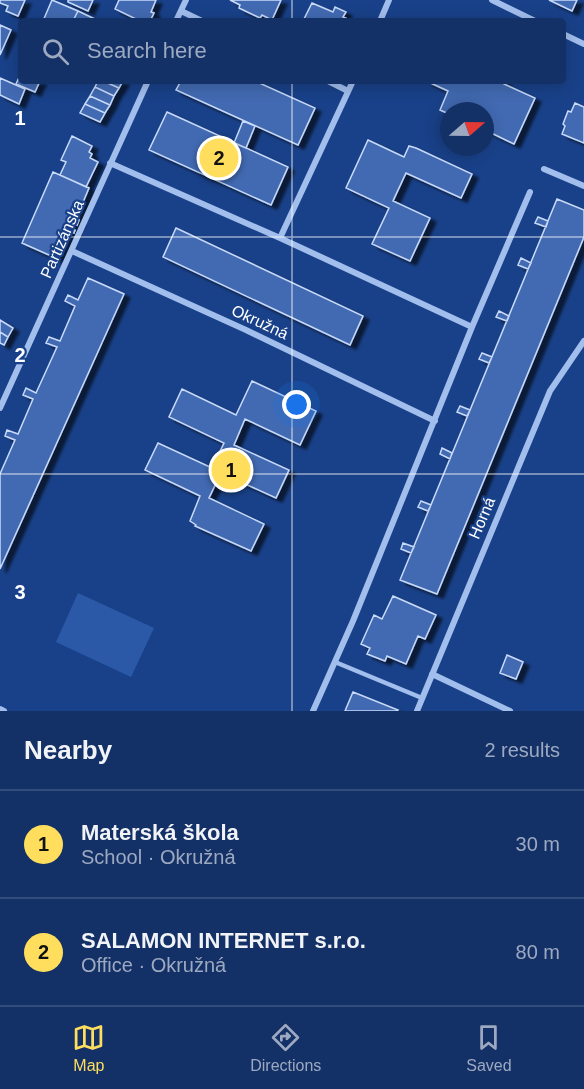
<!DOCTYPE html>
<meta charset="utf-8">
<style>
:root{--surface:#133167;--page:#203d70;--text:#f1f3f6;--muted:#9da9c0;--line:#324c7b;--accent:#ffde5e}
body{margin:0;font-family:Helvetica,sans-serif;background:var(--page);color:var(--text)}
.compass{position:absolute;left:440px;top:102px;width:54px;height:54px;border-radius:50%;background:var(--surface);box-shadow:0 3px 15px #0003;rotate:70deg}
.you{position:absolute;left:297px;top:405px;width:21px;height:21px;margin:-15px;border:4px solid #fff;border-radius:50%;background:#1a73e8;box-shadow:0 0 0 9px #1a73e833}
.badge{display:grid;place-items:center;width:39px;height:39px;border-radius:50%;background:var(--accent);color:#111;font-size:20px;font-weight:700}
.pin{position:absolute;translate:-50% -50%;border:3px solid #fff;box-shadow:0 2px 6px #0006}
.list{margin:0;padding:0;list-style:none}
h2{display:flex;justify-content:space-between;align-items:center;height:78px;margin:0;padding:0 24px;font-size:26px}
h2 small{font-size:20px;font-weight:400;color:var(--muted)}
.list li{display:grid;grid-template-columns:39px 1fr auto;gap:18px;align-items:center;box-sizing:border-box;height:108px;padding:0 24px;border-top:2px solid var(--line)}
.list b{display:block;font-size:22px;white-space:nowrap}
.list p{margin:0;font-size:20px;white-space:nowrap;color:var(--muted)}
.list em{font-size:20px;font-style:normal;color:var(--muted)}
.icon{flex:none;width:33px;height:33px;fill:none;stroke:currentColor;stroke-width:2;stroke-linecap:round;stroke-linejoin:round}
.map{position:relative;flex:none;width:584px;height:711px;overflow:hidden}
.search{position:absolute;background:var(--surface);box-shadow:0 3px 15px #0003;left:18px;right:18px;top:18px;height:66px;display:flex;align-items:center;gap:15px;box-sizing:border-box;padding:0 21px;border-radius:6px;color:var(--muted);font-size:22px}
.sheet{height:294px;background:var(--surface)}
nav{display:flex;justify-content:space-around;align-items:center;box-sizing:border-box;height:84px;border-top:2px solid var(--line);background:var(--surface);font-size:16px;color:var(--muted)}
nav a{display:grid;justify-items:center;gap:3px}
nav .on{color:var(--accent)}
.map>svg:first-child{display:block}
.green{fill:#2c59a7}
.building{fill:#426ab2;stroke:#c8dafa;stroke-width:1.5;filter:url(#shadow)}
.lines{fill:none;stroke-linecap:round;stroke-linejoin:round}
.lane{stroke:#a2beed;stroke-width:4.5}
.street{stroke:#a2beed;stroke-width:6}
.grid{fill:none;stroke:#fff;stroke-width:1.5;stroke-opacity:0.55}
.labels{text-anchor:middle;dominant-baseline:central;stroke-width:4.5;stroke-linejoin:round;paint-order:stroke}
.street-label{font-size:16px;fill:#fff;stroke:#194189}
.grid-label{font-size:20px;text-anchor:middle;font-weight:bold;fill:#fff;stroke:#194189;stroke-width:4.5;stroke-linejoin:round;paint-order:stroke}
</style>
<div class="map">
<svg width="584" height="711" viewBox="0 0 584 711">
<defs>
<filter id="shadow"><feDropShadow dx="6" dy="4" stdDeviation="1.5" flood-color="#0009"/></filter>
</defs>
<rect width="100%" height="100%" fill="#194189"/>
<!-- green -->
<path class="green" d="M78 593 154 628 131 677 56 642Z"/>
<!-- building -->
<path class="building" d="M0 0H25L18 16 6 11 8 6 0 3Z
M52 0 78 11 73 21 57 19 56 21H43Z
M68 0H93L88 11 68 2Z
M119 0H156L151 12 154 13 150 21H140L115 9Z
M230 0H281L272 20 262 15 260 18 239 8 240 5Z
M549 0H577L572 11Z
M312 3 333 12 335 7 346 12 343 17 352 21H303Z
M78 11 99 21H73Z
M0 25 11 30 0 55Z
M21 73V81H40L35 92 16 84Z
M0 78 25 89 19 104 0 95Z
M98 81H103L119 88 114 96 95 87Z
M103 81H123L119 88Z
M181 81H255L315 108 298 145 176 90Z
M426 81H505L504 84 535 98 514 144 485 130V111H449V114L440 110 448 91Z
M95 87 114 96 110 105 90 96Z
M90 96 110 105 105 113 85 104Z
M575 103 584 107V143L562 134 565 126 563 124 568 111 571 112Z
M85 104 105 113 100 122 80 113Z
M167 112 288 167 271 205 149 150Z
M243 121 255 126 246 148 234 143Z
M72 136 92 146 89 152 92 154 90 158 98 162 86 187 60 175 66 162 61 160Z
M368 140 404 157 409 146 416 148 472 174 461 198 406 173 393 201 430 218 410 261 372 244 389 208 346 188Z
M53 172 89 188 76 219 79 220 77 225 74 223 72 228 75 230 74 233 70 231 58 259 22 243Z
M557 199 584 210V237L437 594 400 580Z
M538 217 548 221 546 227 535 223Z
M176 228 363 316 350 345 163 257Z
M521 258 531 263 528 269 518 265Z
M88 278 124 294 0 569V474L15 440 5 436 7 430 18 434 33 399 23 395 26 388 36 393 57 347 46 343 49 337 60 341 75 306 65 301 68 295 78 300Z
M499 311 509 316 507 321 496 317Z
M0 320 13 328 8 337 0 332Z
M0 332 8 337 4 345 0 343Z
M482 353 492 357 489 363 479 359Z
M252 381 316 411 300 445 245 419 234 445 289 470 276 498 221 473 209 498 264 524 251 551 195 526 196 525 190 521 200 496 145 470 158 443 212 468 224 443 169 417 182 389 236 415Z
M460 406 470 410 467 416 457 412Z
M442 448 452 453 450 459 440 454Z
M421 501 431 505 428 511 418 507Z
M403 543 414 547 411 553 401 549Z
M393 596 436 615 425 639 418 636 406 664 387 656 385 661 367 654 370 648 361 644 374 615 382 619Z
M507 655 523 662 516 679 500 673Z
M353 692 398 710 397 711H345Z"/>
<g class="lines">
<!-- lane -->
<path class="lane" d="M335 662 422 698"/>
<!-- street -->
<path class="street" d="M492 0 535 21
M181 11 202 21
M176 21 186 0
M380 21 389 0
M563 34 584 44
M328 81 348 91
M110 163 280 238 472 327
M544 169 584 186
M280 238 353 81
M72 251 246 330 435 421
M0 408 148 81
M432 674 510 711
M0 709 4 711
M313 711 353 621 472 327 530 192
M417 711 550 391 584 341"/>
</g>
<!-- grid -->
<path class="grid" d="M292 0V21M292 81V711M0 237H584M0 474H584"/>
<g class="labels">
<!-- street labels -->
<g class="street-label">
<text transform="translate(62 239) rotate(-66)">Partizánska</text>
<text transform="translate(260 322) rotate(25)">Okružná</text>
<text transform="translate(482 518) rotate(-67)">Horná</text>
</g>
</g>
<g class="grid-label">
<text x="20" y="125">1</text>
<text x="20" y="362">2</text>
<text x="20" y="599">3</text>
</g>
</svg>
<svg class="compass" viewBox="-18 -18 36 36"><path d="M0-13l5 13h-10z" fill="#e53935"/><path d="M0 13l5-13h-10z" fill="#9da9c0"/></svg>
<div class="you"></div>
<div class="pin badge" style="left:231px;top:470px">1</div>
<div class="pin badge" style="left:219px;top:158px">2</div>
<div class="search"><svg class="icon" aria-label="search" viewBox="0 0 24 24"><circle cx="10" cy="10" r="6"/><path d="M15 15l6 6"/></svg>Search here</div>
</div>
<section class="sheet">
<h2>Nearby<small>2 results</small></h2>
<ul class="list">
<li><span class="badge">1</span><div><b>Materská škola</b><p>School · Okružná</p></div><em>30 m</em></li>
<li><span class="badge">2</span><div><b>SALAMON INTERNET s.r.o.</b><p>Office · Okružná</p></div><em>80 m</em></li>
</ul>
</section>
<nav>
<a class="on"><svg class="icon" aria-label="map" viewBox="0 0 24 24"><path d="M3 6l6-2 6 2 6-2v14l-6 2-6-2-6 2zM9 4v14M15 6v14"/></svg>Map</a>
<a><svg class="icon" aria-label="directions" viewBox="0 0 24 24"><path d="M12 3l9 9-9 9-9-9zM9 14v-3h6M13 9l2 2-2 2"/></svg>Directions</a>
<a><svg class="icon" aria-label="saved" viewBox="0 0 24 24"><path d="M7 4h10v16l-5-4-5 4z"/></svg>Saved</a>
</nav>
